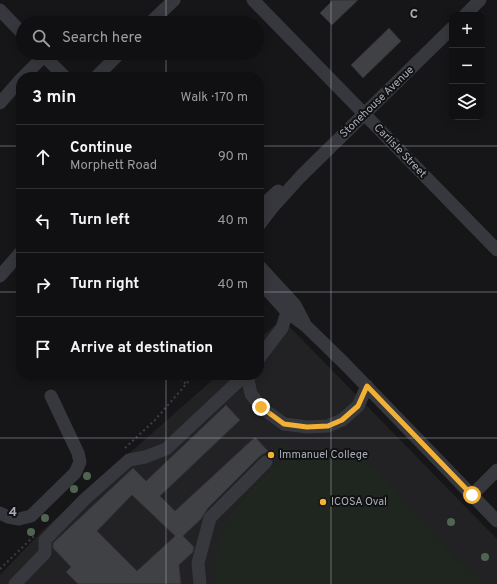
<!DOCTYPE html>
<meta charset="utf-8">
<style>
:root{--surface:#101012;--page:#1e1e20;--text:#f1f3f6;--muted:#9c9d9f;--line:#303032}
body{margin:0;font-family:Overpass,sans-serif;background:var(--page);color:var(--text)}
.controls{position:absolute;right:12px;top:12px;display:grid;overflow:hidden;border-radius:8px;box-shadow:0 2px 10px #0003}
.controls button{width:36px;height:36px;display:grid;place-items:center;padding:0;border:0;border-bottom:1px solid var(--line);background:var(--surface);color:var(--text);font:20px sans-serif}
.stop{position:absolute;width:12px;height:12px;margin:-9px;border:3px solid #f2b134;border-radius:50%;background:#fff}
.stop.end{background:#f2b134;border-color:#fff;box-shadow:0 1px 4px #0008}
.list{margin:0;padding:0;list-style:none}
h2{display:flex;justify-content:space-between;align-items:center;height:52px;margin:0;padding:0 16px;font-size:17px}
h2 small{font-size:13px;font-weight:400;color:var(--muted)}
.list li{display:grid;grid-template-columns:26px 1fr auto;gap:12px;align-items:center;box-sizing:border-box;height:64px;padding:0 16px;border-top:1px solid var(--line)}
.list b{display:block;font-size:15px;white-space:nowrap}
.list p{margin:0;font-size:13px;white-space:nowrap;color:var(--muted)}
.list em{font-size:13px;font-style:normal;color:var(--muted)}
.icon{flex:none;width:22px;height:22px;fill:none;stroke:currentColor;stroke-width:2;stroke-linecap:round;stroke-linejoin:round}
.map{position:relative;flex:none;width:497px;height:584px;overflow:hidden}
.search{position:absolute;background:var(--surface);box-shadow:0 2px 10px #0003;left:16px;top:16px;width:248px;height:44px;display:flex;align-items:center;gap:10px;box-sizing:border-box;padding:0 14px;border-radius:22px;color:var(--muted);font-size:15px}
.panel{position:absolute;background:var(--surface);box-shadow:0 2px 10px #0003;left:16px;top:72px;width:248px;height:308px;border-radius:16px}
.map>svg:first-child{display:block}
.built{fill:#222225}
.green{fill:#1e261f}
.building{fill:#404145;stroke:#303034;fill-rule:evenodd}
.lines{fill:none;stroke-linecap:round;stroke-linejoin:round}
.path{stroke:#3d3f44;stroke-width:2;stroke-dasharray:2 3;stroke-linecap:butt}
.minor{stroke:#37383d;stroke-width:13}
.tree{fill:#506452}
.route{stroke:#f2b134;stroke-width:5}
.grid{fill:none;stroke:#a8adb8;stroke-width:1;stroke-opacity:0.55}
.poi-dot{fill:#f2b134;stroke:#111113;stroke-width:1.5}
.labels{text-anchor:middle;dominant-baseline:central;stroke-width:4;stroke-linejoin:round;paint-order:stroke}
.street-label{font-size:11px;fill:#a8adb8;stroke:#111113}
.poi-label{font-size:11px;fill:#a8adb8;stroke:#111113;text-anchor:start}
.grid-label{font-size:13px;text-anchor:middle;font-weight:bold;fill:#a8adb8;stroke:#111113;stroke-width:4;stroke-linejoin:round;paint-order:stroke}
</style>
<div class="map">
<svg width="497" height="584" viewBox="0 0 497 584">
<rect width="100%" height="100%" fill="#161618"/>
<!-- built -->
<path class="built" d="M282 319 497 539V584H0V575L44 529 218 375H259V339Z"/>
<!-- green -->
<path class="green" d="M283 442 295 452 278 462 270 454Z
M320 448 366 459 459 562 488 584H217L215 560 225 523 257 482 285 459Z"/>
<!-- building -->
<path class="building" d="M333 0H358L332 25 320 13Z
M389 28 401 41 363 78 351 65Z
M226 405 240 420 160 496 175 511 255 437 268 451 260 456 208 508 201 519 183 536 194 547 193 552 179 565 181 584H78L66 572 71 567 53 548V543L133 468 146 481ZM132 495 175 536 137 571 97 531Z"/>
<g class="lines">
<!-- path -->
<path class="path" d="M177 375 186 384
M125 448 155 420 194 375
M0 569 34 536"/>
<!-- minor -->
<path class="minor" d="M253 0 497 250
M0 10 23 34
M465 15 480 0
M150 23 174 0
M41 53 65 77
M23 77 44 56
M96 77 120 53
M0 103 21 79
M259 208 278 191
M259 225 272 208 301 176 452 28
M259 266 295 305 304 322
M0 276 21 252
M259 281 287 312 306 326 344 363 497 521
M259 358 282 328 287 312
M247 375 251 394 261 407 284 424 307 427 328 426 342 420 358 406 367 386
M472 495 497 470
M0 513 8 517 19 519 31 516 75 473 80 462 78 453 51 396
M15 584 45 553V540L85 499 129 460 145 457 166 449 245 375
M200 584 198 563 210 518 266 462"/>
</g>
<!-- trees -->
<g class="tree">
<circle cx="87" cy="476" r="4"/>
<circle cx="74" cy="489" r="4"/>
<circle cx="45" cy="518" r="4"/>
<circle cx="451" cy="522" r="4"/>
<circle cx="31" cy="532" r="4"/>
<circle cx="485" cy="557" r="4"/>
</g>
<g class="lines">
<!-- route -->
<path class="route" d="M261 407 284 424 307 427 328 426 342 420 358 406 367 386 472 495"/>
</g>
<!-- grid -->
<path class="grid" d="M166 0V23M331 0V584M166 53V77M0 146H21M259 146H497M0 292H21M259 292H497M166 375V584M0 438H497"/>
<!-- markers -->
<g class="poi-dot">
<circle cx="271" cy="455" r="4"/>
<circle cx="323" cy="502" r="4"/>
</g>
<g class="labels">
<!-- street labels -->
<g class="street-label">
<text transform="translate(377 102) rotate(-44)">Stonehouse Avenue</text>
<text transform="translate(400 151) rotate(46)">Carlisle Street</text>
</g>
<!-- poi labels -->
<g class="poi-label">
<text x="279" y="455">Immanuel College</text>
<text x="331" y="502">ICOSA Oval</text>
</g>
</g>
<g class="grid-label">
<text x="414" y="18">C</text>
<text x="13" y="516">4</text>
</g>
</svg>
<div class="controls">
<button>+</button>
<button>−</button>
<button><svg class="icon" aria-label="layers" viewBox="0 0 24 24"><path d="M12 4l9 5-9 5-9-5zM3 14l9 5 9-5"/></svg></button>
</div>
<div class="stop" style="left:472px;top:495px"></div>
<div class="stop end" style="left:261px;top:407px"></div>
<div class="search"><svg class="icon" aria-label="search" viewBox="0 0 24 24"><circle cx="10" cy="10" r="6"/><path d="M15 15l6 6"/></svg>Search here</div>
<section class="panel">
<h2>3 min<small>Walk · 170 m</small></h2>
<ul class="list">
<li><svg class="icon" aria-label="ahead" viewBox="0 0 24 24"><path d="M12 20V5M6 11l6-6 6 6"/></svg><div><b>Continue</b><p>Morphett Road</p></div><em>90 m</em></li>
<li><svg class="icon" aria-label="left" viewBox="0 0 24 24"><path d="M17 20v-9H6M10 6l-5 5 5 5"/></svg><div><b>Turn left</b></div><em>40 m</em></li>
<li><svg class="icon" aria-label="right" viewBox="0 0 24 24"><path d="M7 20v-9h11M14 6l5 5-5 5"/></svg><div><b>Turn right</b></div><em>40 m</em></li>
<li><svg class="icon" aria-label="arrive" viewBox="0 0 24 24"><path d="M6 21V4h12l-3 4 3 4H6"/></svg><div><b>Arrive at destination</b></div></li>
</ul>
</section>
</div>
